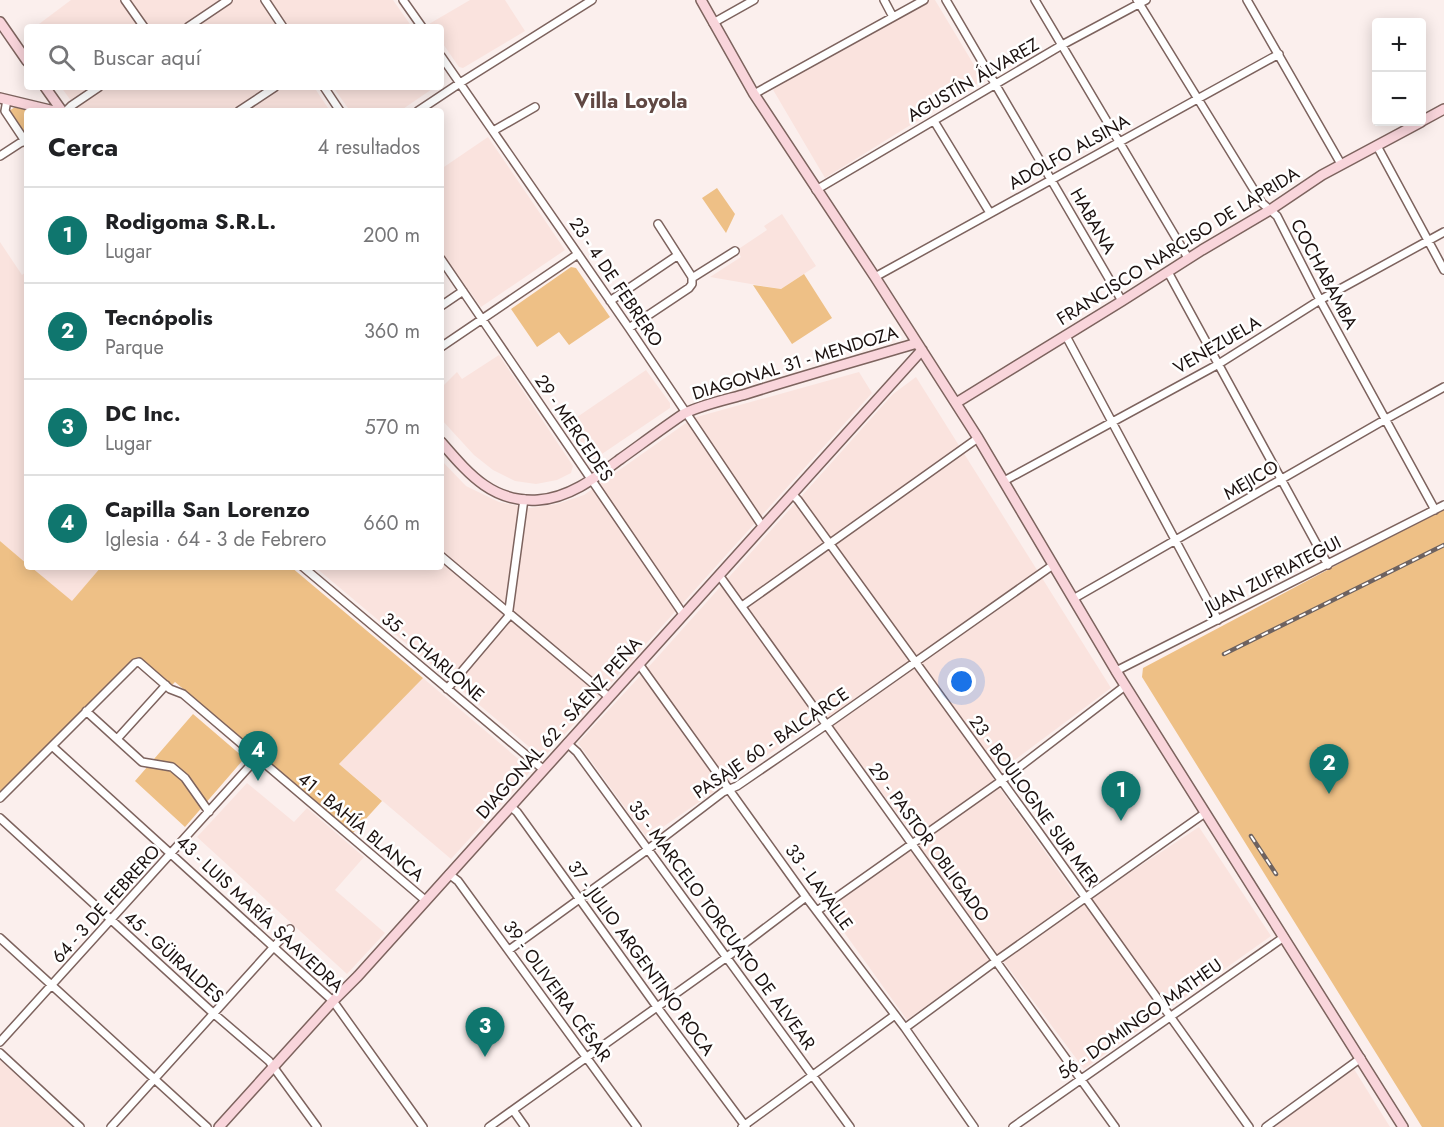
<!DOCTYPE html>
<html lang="es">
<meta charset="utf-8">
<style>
:root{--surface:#fff;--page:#f2f2f2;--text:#202124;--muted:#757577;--line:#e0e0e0;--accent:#0f766e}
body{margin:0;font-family:Jost,sans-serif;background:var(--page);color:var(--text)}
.controls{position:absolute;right:18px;top:18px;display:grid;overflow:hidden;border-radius:6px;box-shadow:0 3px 15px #0003}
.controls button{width:54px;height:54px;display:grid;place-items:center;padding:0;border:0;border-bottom:2px solid var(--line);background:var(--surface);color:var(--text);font:30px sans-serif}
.you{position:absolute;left:962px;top:682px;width:21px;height:21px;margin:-15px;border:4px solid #fff;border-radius:50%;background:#1a73e8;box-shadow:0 0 0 9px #1a73e833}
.badge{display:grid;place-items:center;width:39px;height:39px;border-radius:50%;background:var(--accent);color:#fff;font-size:20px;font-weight:700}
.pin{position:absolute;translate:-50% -50px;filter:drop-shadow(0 2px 3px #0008)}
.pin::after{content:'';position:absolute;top:32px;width:21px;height:18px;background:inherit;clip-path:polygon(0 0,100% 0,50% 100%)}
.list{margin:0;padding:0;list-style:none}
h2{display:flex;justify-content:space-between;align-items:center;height:78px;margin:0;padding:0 24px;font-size:26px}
h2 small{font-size:20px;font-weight:400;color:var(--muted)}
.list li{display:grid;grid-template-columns:39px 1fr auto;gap:18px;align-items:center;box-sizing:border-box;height:96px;padding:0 24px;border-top:2px solid var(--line)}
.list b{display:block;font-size:22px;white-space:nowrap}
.list p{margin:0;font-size:20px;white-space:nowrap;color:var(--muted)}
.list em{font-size:20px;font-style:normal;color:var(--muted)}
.icon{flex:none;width:33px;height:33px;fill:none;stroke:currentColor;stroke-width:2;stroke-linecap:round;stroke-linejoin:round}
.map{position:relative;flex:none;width:1444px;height:1127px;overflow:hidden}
.search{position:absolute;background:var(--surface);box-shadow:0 3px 15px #0003;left:24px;top:24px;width:420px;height:66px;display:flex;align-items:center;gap:15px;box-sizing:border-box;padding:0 21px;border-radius:6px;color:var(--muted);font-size:22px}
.panel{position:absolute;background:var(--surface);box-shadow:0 3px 15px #0003;left:24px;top:108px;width:420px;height:462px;border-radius:6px}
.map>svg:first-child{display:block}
.built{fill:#fae3de}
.green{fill:#eec086}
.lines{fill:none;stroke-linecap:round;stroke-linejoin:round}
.street-casing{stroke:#7d635e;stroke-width:10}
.secondary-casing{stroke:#7d635e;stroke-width:12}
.street{stroke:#fff;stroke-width:7}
.secondary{stroke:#f9d5db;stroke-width:9}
.rail-casing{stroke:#6d6260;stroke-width:4.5}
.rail{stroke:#fff;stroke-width:2;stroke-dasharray:7;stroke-linecap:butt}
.labels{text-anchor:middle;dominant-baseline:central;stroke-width:5;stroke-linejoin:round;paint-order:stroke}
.street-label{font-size:18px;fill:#1b110f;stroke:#fff}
.quarter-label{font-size:21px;font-weight:bold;fill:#604843;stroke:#fff}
</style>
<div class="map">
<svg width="1444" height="1127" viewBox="0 0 1444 1127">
<rect width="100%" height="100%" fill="#fbefed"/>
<!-- built -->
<path class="built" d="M71 0H393L412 27H35Z
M470 0H505L525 31 463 68 459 67 441 41V27H431L429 24Z
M928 0H935L983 80 825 178 772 88Z
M61 87H314L330 111H81L77 109Z
M333 87H435L400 111H350Z
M488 137 565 250 481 307 441 252V169Z
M782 214 816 266 781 289 710 277 741 257 737 250 767 230 764 226Z
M0 242 22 275 27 271V564L0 541Z
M499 355 573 466 571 473 557 480 536 484 515 481 493 470 474 455 441 419V388L457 372 462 379Z
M646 370 670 403V408L593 460 587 459 564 426Z
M859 372 872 393 545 756H540L315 567H441V460L466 486 499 502 530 508 557 504 584 495 693 418Z
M916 377 1111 688 992 777 1082 904 1199 827 1271 936 1084 1069 998 954 907 1020 826 907 919 843 825 715 647 838 578 743 653 662 893 394Z
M31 567H101L72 602Z
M423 678 529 768V773L451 859 339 764Z
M247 783 294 822 307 808 364 857 335 890 385 933 347 974 197 837Z
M0 1059 75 1127H0Z
M1354 1069 1390 1127H1274Z"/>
<!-- green -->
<path class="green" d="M15 107 34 111H27V136L23 134 9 111Z
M717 188 735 214 726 233 702 198Z
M571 267 576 268 610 317 569 345 559 332 537 347 511 309Z
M804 274 832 318 792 344 753 285 781 289Z
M1444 508V1127H1422L1142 677 1143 668Z
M0 541 27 564V567H31L72 601 101 567H291L423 678 339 764 382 801 353 833 175 682 172 685 138 658 0 792Z
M193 714 242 756 243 760 185 827 135 781Z"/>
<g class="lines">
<!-- street casing -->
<g class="street-casing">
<path id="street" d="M125 0 144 27
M265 0 283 27
M403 0 422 27
M884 0 893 17
M946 0 1122 301
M1035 0 1188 258
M1137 0 1262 203 1277 216 1320 300 1435 510
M1247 0 1341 164
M713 23 754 0
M188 27 228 0
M441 56 629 328 763 527
M324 87 340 111
M754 94 924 0
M7 100 5 111 25 141
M66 111 71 106 99 87
M239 111 275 87
M418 111 460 83 592 0
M934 121 990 213
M493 131 535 107
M1377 146 1444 270
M0 156 20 143 27 141
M816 190 1062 45 1146 0
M441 259 683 614
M1168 272 1328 565
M875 277 1279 54
M692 278 735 251
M610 301 678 255
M441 306 463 291
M629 328 689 288 692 284V277L658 224
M1066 336 1218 620
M441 347 578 254
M1004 481 1217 365 1320 300 1444 232
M792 494 798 500 1038 831 1249 1127
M441 556 609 697
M303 567 544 770
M719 575 1115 1127
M1073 599 1386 419 1444 387
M742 606 978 438
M639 664 806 897 905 1028 974 1127
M1116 671 1444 505
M447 689 508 617 524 499
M86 711 142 762 172 767 185 778 209 812
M117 739 166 685
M567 743 577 752 850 1127
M52 746 333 1001 423 1127
M0 798 135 663 139 662 170 689 183 694 425 900
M511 807 517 812 525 823 657 1007 746 1127
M0 818 213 1013 269 1061 317 1127
M449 874 458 881 637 1127
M817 911 1001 781 1125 686
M0 938 207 1127
M509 950 647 850 723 792 737 786 826 725 1053 565
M905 1028 996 961 1205 813
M0 1042 257 758
M0 1053 80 1127
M513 1110 525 1127
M111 1127 290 929
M489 1127 727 957 806 897
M742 1127 895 1015
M1013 1127 1284 937
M1266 1127 1361 1058"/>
</g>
<!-- secondary casing -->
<g class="secondary-casing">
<path id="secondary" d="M701 0 754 94 875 277 978 438 1116 671 1403 1127
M0 22 27 61
M45 87 62 111
M0 98 54 111
M1422 121 1444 109
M956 403 1122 301 1202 250 1270 210 1322 175 1421 122
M441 442C468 473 492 503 538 500 569 498 595 478 619 460 640 445 660 430 682 415 696 406 729 399 746 394 803 376 860 360 917 343
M219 1127 333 1001 358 976 922 350"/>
</g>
<!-- street -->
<use href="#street" class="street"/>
<!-- secondary -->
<use href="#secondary" class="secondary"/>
<!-- rail casing -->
<g class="rail-casing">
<path id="rail" d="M1224 654 1444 545
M1251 836 1276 874"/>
</g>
<!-- rail -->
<use href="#rail" class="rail"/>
</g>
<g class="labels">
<!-- street labels -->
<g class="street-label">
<text transform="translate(973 80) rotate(-30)">AGUSTÍN ÁLVAREZ</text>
<text transform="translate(1069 152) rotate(-29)">ADOLFO ALSINA</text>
<text transform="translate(1093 221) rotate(60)">HABANA</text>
<text transform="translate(1178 246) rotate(-32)">FRANCISCO NARCISO DE LAPRIDA</text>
<text transform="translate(1324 274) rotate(62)">COCHABAMBA</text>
<text transform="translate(616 282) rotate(56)">23 - 4 DE FEBRERO</text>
<text transform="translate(1217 345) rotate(-30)">VENEZUELA</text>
<text transform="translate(795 363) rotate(-17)">DIAGONAL 31 - MENDOZA</text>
<text transform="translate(574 428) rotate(56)">29 - MERCEDES</text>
<text transform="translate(1251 480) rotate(-30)">MEJICO</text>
<text transform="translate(1273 575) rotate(-27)">JUAN ZUFRIATEGUI</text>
<text transform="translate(433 657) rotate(40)">35 - CHARLONE</text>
<text transform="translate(559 728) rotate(-48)">DIAGONAL 62 - SÁENZ PEÑA</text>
<text transform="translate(771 743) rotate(-34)">PASAJE 60 - BALCARCE</text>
<text transform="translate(1034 801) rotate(54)">23 - BOULOGNE SUR MER</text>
<text transform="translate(361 827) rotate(40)">41 - BAHÍA BLANCA</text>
<text transform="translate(929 842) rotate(54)">29 - PASTOR OBLIGADO</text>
<text transform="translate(819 887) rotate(54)">33 - LAVALLE</text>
<text transform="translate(106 904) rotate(-48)">64 - 3 DE FEBRERO</text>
<text transform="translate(260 914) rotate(43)">43 - LUIS MARÍA SAAVEDRA</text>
<text transform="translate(722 925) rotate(54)">35 - MARCELO TORCUATO DE ALVEAR</text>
<text transform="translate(174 957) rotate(42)">45 - GÜIRALDES</text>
<text transform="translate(641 958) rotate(54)">37 - JULIO ARGENTINO ROCA</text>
<text transform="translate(557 991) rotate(54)">39 - OLIVEIRA CÉSAR</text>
<text transform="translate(1140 1019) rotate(-35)">56 - DOMINGO MATHEU</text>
</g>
<!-- quarter labels -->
<g class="quarter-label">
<text x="631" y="101">Villa Loyola</text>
</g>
</g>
</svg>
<div class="controls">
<button>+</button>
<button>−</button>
</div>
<div class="you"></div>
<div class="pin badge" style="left:1121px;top:821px">1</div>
<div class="pin badge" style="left:1329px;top:794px">2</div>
<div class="pin badge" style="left:485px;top:1057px">3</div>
<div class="pin badge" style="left:258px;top:781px">4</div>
<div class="search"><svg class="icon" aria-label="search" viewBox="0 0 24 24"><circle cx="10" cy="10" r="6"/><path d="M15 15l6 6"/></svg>Buscar aquí</div>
<section class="panel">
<h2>Cerca<small>4 resultados</small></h2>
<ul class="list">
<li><span class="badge">1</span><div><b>Rodigoma S.R.L.</b><p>Lugar</p></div><em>200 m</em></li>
<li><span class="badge">2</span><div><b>Tecnópolis</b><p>Parque</p></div><em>360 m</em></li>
<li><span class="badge">3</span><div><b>DC Inc.</b><p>Lugar</p></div><em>570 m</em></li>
<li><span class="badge">4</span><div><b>Capilla San Lorenzo</b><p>Iglesia · 64 - 3 de Febrero</p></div><em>660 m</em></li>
</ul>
</section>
</div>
